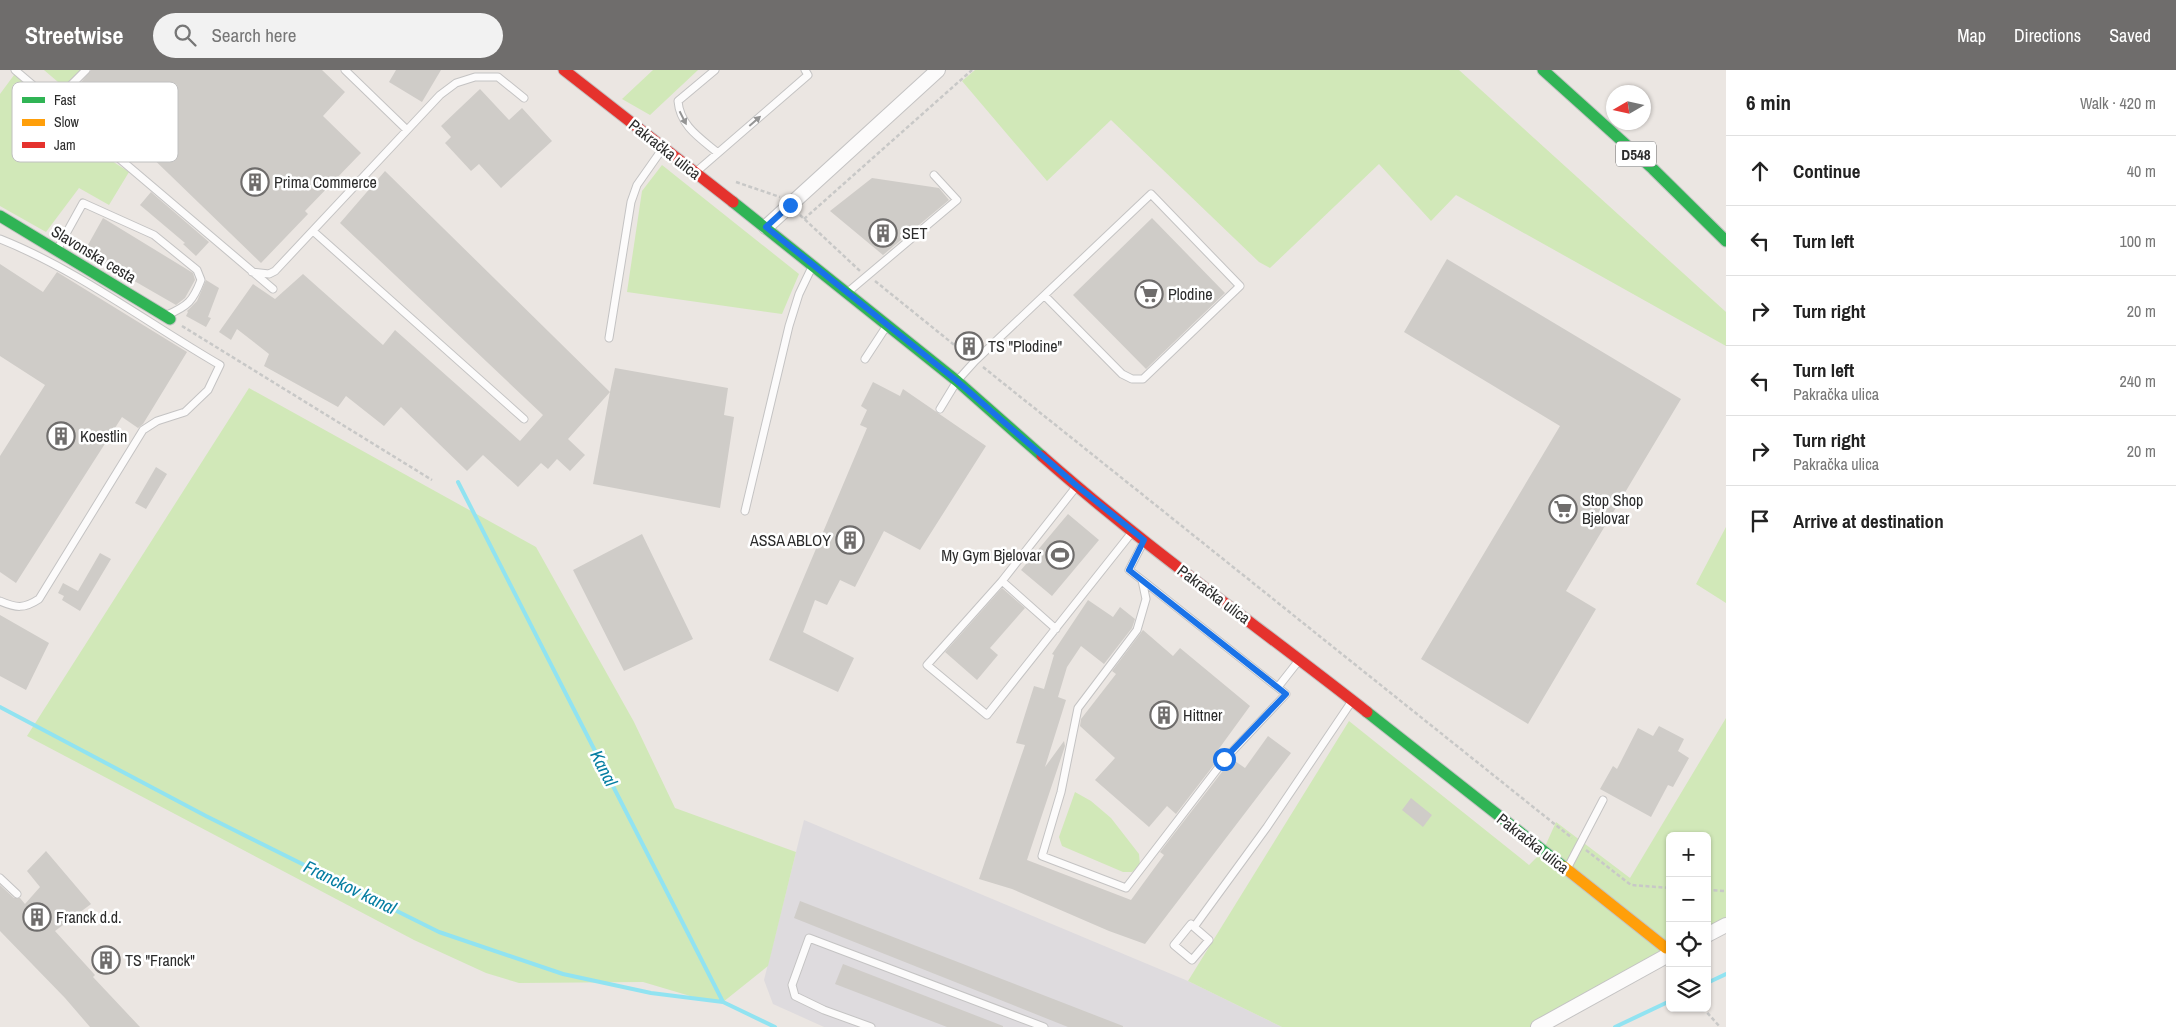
<!DOCTYPE html>
<meta charset="utf-8">
<style>
:root{--surface:#fff;--page:#f2f2f2;--text:#222;--muted:#767676;--line:#e0e0e0;--accent:#6f6d6c}
body{margin:0;font-family:"Archivo Narrow",sans-serif;background:var(--page);color:var(--text)}
.controls{position:absolute;right:15px;bottom:15px;display:grid;overflow:hidden;border-radius:8px;box-shadow:0 1px 4px #0004}
.controls button{width:45px;height:45px;display:grid;place-items:center;padding:0;border:0;border-bottom:1px solid var(--line);background:var(--surface);color:var(--text);font:25px sans-serif}
.compass{position:absolute;left:1606px;top:15px;width:45px;height:45px;border-radius:50%;background:var(--surface);box-shadow:0 1px 4px #0004;rotate:261deg}
.stop{position:absolute;width:15px;height:15px;margin:-11px;border:4px solid #1a73e8;border-radius:50%;background:#fff}
.stop.end{background:#1a73e8;border-color:#fff;box-shadow:0 1px 5px #0008}
.list{margin:0;padding:0;list-style:none}
h2{display:flex;justify-content:space-between;align-items:center;height:65px;margin:0;padding:0 20px;font-size:21px}
h2 small{font-size:16px;font-weight:400;color:var(--muted)}
.list li{display:grid;grid-template-columns:32px 1fr auto;gap:15px;align-items:center;box-sizing:border-box;height:70px;padding:0 20px;border-top:1px solid var(--line)}
.list b{display:block;font-size:19px;white-space:nowrap}
.list p{margin:0;font-size:16px;white-space:nowrap;color:var(--muted)}
.list em{font-size:16px;font-style:normal;color:var(--muted)}
.icon{flex:none;width:28px;height:28px;fill:none;stroke:currentColor;stroke-width:2;stroke-linecap:round;stroke-linejoin:round}
.map{position:relative;flex:none;width:1726px;height:957px;overflow:hidden}
header{display:flex;align-items:center;gap:30px;box-sizing:border-box;height:70px;padding:0 25px;background:var(--accent);color:#fff}
header strong{font-size:24px}
nav{display:flex;gap:28px;margin-inline-start:auto;font-size:18px}
.search{width:350px;height:45px;background:var(--page);display:flex;align-items:center;gap:12px;box-sizing:border-box;padding:0 18px;border-radius:28px;color:var(--muted);font-size:19px}
main{display:flex}
aside{flex:1;background:var(--surface)}
.map>svg:first-child{display:block}
.industrial{fill:#dedbde}
.green{fill:#d1e8b8}
.lines{fill:none;stroke-linecap:round;stroke-linejoin:round}
.stream{stroke:#91e3f1;stroke-width:4}
.building{fill:#cfccc8}
.lane-casing{stroke:#c4c3c3;stroke-width:9}
.street-casing{stroke:#c4c3c3;stroke-width:16}
.fast-casing{stroke:#c4c3c3;stroke-width:13}
.slow-casing{stroke:#c4c3c3;stroke-width:13}
.jam-casing{stroke:#c4c3c3;stroke-width:13}
.path{stroke:#c8c8c7;stroke-width:2.5;stroke-dasharray:4 2.5;stroke-linecap:butt}
.lane{stroke:#fcfbfb;stroke-width:7}
.street{stroke:#fcfbfb;stroke-width:14}
.fast{stroke:#30b455;stroke-width:11}
.slow{stroke:#ff9f0a;stroke-width:11}
.jam{stroke:#e5322d;stroke-width:11}
.oneway{fill:#949494}
.route{stroke:#1a73e8;stroke-width:6}
.labels{text-anchor:middle;dominant-baseline:central;stroke-width:5;stroke-linejoin:round;paint-order:stroke}
.shield{fill:#fff;stroke:#6b6b6b;stroke-width:1}
.shield-label{font-size:15px;font-weight:bold;fill:#2c2c2c}
.street-label{font-size:16px;fill:#2c2c2c;stroke:#fff}
.poi-label{font-size:16px;fill:#2c2c2c;stroke:#fff;text-anchor:start}
.water-label{font-size:18px;font-style:italic;fill:#047da1;stroke:#fff}
.key{fill:#fff;stroke:#c0c0c0;stroke-width:1}
.key-label{font-size:14px;fill:#2c2c2c}
</style>
<header>
<strong>Streetwise</strong>
<div class="search"><svg class="icon" aria-label="search" viewBox="0 0 24 24"><circle cx="10" cy="10" r="6"/><path d="M15 15l6 6"/></svg>Search here</div>
<nav><a>Map</a><a>Directions</a><a>Saved</a></nav>
</header>
<main>
<div class="map">
<svg width="1726" height="957" viewBox="0 0 1726 957">
<rect width="100%" height="100%" fill="#ebe6e2"/>
<!-- industrial -->
<path class="industrial" d="M804 750 1188 911 1282 957H824L773 934 764 910Z"/>
<!-- green -->
<path class="green" d="M44 0H81L65 18Z
M653 0H698L650 45 622 29Z
M975 0H1459L1726 242V276L1456 125 1431 151 1379 94 1270 198 1259 192 1111 50 1047 111 962 11Z
M17 1 38 20 27 36 129 102 109 135 79 118 46 162 0 136V24Z
M662 95 799 204 782 244 627 222 642 121Z
M249 318 536 477 634 652 675 738 796 782 768 896 723 932 707 931 643 912 519 913 486 903 414 870 27 666Z
M1726 457V533L1696 514Z
M1726 648V852L1707 863V766H1670V884L1538 957H1282L1188 911 1349 651 1529 795 1543 781 1556 752 1630 808Z
M1075 722 1091 731 1111 748 1139 784 1140 795 1132 802H1123L1062 776 1059 767Z"/>
<g class="lines">
<!-- stream -->
<path class="stream" d="M458 412 723 932 775 957
M0 637 206 746 439 862 563 904 651 923 723 932
M1707 913 1726 904
M1615 957 1670 931"/>
</g>
<!-- building -->
<path class="building" d="M91 0H322L345 22 323 46 361 83 305 141 308 144 261 193 78 16Z
M396 0H441L422 32 389 12Z
M480 19 509 50 522 38 552 71 501 118 479 94 471 101 445 73 451 67 441 56Z
M385 101 610 322 615 298 728 318 724 345 734 347 720 438 593 414 610 322 568 369 585 385 570 401 557 389 548 399 541 393 518 417 483 385 467 401 401 337 384 356 346 326 338 337 264 296 269 284 237 259 231 270 219 262 253 214 275 229 303 204 383 275 395 260 520 371 543 345 340 153Z
M872 108 939 118 949 130 883 185 830 141Z
M151 122 209 172 196 186 183 174 185 173 140 135Z
M103 148 193 203 195 210 185 228 176 235 84 182Z
M1152 148 1225 223 1146 299 1073 225Z
M1447 189 1681 329 1566 521 1596 539 1528 654 1421 589 1560 356 1404 262Z
M0 194 43 222 57 202 187 282 143 354 138 358 122 347 16 513 0 502V386L45 315 0 286Z
M206 210 219 218 208 247 211 248 206 257 186 246 188 242 187 241 197 231Z
M873 312 900 326 903 319 986 376 920 480 884 461 855 517 840 510 827 535 815 530 803 562 854 588 838 622 769 590 867 358 860 355 867 340 861 336Z
M156 397 167 404 146 439 135 433Z
M1068 444 1099 470 1052 526 1021 500Z
M642 464 693 569 624 601 573 500Z
M100 483 111 489 80 541 62 530 64 526 58 523 63 513 78 521Z
M1002 518 1025 538 990 578 998 585 977 610 945 582Z
M1088 530 1113 547 1120 537 1135 549 1132 558 1104 594 1081 576 1067 597 1058 627 1066 630 1045 697 1064 671 1065 676 1027 790 1131 830 1164 785 1160 782 1232 689 1245 698 1268 666 1291 683 1145 874 1109 861 1012 819 979 809 1025 675 1016 673 1034 616 1044 619 1054 585 1052 584Z
M0 545 49 573 26 620 0 606Z
M1143 560 1173 586 1180 578 1250 636 1218 680 1223 683 1176 744 1167 736 1149 757 1095 710 1115 688 1080 656 1081 649 1116 604 1112 601Z
M1659 656 1684 669 1678 681 1689 688 1673 717 1668 715 1651 747 1600 719 1613 696 1617 699 1638 658 1653 666Z
M1411 728 1432 745 1423 757 1402 740Z
M46 781 91 834 55 861 95 905 93 907 140 957H90L65 928 0 861V815L14 828H20L25 834 40 817 27 801Z
M800 831 1123 956V957H1068L794 848Z
M843 894 1003 956V957H947L835 914Z"/>
<g class="lines">
<!-- lane casing -->
<g class="lane-casing">
<path id="lane" d="M15 0 273 219
M345 0 407 60
M715 0 678 31C680 56 700 68 718 83
M53 33 86 0
M696 102 808 5 805 0
M313 161 524 349
M0 169C76 199 149 254 220 295L208 320 185 342 157 351 143 360 39 529C24 539 16 538 0 531
M57 180 83 133 154 165 197 200 201 210C193 231 188 236 167 245
M252 202 269 204 275 201 440 25 456 13 475 7H498L524 28
M848 222 957 130 934 105
M609 268 631 132 637 115 663 78
M865 289 886 257
M940 339 957 311 975 291 1151 124 1240 216 1143 309H1132L1122 304 1045 226
M1076 417 1002 511 927 595 987 645 1133 461
M745 441 789 256 799 224 812 197
M1142 510 1146 529 1137 560 1078 638 1061 722 1042 786 1126 818 1225 689 1286 624 1142 510 1129 500 1144 471
M1002 511 1056 559
M1278 617 1300 589
M1568 797 1603 730
M0 808 17 824
M1194 857 1209 870 1192 890 1174 875 1191 854 1194 857 1267 757 1352 631
M871 957 824 940 795 926 792 915 809 868 1044 957"/>
</g>
<!-- street casing -->
<g class="street-casing">
<path id="street" d="M766 157 938 0
M1707 865 1726 855
M1538 957 1670 884"/>
</g>
<!-- fast casing -->
<g class="fast-casing">
<path id="fast" d="M1543 0 1653 99 1726 171
M733 132 957 311 1042 386
M0 146 170 249
M1367 642 1564 797"/>
</g>
<!-- slow casing -->
<g class="slow-casing">
<path id="slow" d="M1564 797 1666 878H1670"/>
</g>
<!-- jam casing -->
<g class="jam-casing">
<path id="jam" d="M564 0 733 132
M1042 386C1145 477 1259 557 1367 642"/>
</g>
<!-- path -->
<path class="path" d="M736 112 780 127
M800 145 860 201
M804 149 972 0
M875 211 968 286
M182 256 432 410
M983 297 1572 768
M1586 780 1631 815 1670 818
M1707 820 1726 821
M1703 938 1720 957"/>
<!-- lane -->
<use href="#lane" class="lane"/>
<!-- street -->
<use href="#street" class="street"/>
<!-- fast -->
<use href="#fast" class="fast"/>
<!-- slow -->
<use href="#slow" class="slow"/>
<!-- jam -->
<use href="#jam" class="jam"/>
</g>
<!-- one-way arrows -->
<defs><path id="oneway-solid" d="M-6-.8H1V-3.2L6.5 0L1 3.2V.8H-6Z" transform="scale(1.25)"/></defs>
<g class="oneway">
<use href="#oneway-solid" transform="translate(683 48) rotate(63)"/>
<use href="#oneway-solid" transform="translate(755 51) rotate(-41)"/>
</g>
<g class="lines">
<!-- route -->
<path class="route" d="M790 135 766 157 957 311 1077 416 1144 470 1129 500 1286 624 1224 689"/>
</g>
<!-- icons -->
<defs>
<g id="building-ring" transform="scale(1.4375)"><circle r="9.5" fill="#fff" stroke="#6f6d6c" stroke-width="1.5"/><path d="M-4-6H4V6H1V3H-1V6H-4ZM-2.5-4.3h1.7v1.8h-1.7ZM.8-4.3h1.7v1.8H.8ZM-2.5-1h1.7V.8h-1.7ZM.8-1h1.7V.8H.8Z" fill="#6f6d6c"/></g>
<g id="supermarket-ring" transform="scale(1.4375)"><circle r="9.5" fill="#fff" stroke="#6f6d6c" stroke-width="1.5"/><path d="M-6-5.5h2.5l.6 2H6L4.5 2H-2.5L-4.4-4H-6ZM-1.5 3.2a1.3 1.3 0 1 0 .1 0ZM3 3.2a1.3 1.3 0 1 0 .1 0Z" fill="#6f6d6c"/></g>
<g id="stadium-ring" transform="scale(1.4375)"><circle r="9.5" fill="#fff" stroke="#6f6d6c" stroke-width="1.5"/><path d="M0-5a6.5 5 0 1 0 0 10a6.5 5 0 1 0 0-10ZM-3.5-1.8h7v3.6h-7Z" fill="#6f6d6c"/></g>
</defs>
<g fill-rule="evenodd">
<use href="#building-ring" x="255" y="112"/>
<use href="#building-ring" x="883" y="163"/>
<use href="#supermarket-ring" x="1149" y="224"/>
<use href="#building-ring" x="969" y="276"/>
<use href="#building-ring" x="61" y="366"/>
<use href="#supermarket-ring" x="1563" y="439"/>
<use href="#building-ring" x="850" y="470"/>
<use href="#stadium-ring" x="1060" y="485"/>
<use href="#building-ring" x="1164" y="645"/>
<use href="#building-ring" x="37" y="847"/>
<use href="#building-ring" x="106" y="890"/>
</g>
<g class="labels">
<!-- shield labels -->
<rect class="shield" x="1616" y="71.5" width="40" height="25" rx="4"/>
<g class="shield-label">
<text x="1636" y="84">D548</text>
</g>
<!-- street labels -->
<g class="street-label">
<text transform="translate(665 79) rotate(38)">Pakračka ulica</text>
<text transform="translate(94 184) rotate(31)">Slavonska cesta</text>
<text transform="translate(1214 524) rotate(37)">Pakračka ulica</text>
<text transform="translate(1533 773) rotate(38)">Pakračka ulica</text>
</g>
<!-- poi labels -->
<g class="poi-label">
<text x="274" y="112">Prima Commerce</text>
<text x="902" y="163">SET</text>
<text x="1168" y="224">Plodine</text>
<text x="988" y="276">TS "Plodine"</text>
<text x="80" y="366">Koestlin</text>
<text x="1582" y="430">Stop Shop<tspan x="1582" dy="18">Bjelovar</tspan></text>
<text x="831" y="470" text-anchor="end">ASSA ABLOY</text>
<text x="1041" y="485" text-anchor="end">My Gym Bjelovar</text>
<text x="1183" y="645">Hittner</text>
<text x="56" y="847">Franck d.d.</text>
<text x="125" y="890">TS "Franck"</text>
</g>
<!-- water labels -->
<g class="water-label">
<text transform="translate(604 698) rotate(63)">Kanal</text>
<text transform="translate(350 817) rotate(26)">Franckov kanal</text>
</g>
</g>
<!-- legend -->
<rect x="12" y="12" width="166" height="80" rx="8" class="key"/>
<rect x="22" y="27" width="23" height="6" fill="#30b455"/>
<rect x="22" y="49" width="23" height="7" fill="#ff9f0a"/>
<rect x="22" y="72" width="23" height="6" fill="#e5322d"/>
<g class="key-label">
<text x="54" y="35">Fast</text>
<text x="54" y="57">Slow</text>
<text x="54" y="80">Jam</text>
</g>
</svg>
<div class="controls">
<button>+</button>
<button>−</button>
<button><svg class="icon" aria-label="locate" viewBox="0 0 24 24"><circle cx="12" cy="12" r="6"/><path d="M12 2v4M12 18v4M2 12h4M18 12h4"/></svg></button>
<button><svg class="icon" aria-label="layers" viewBox="0 0 24 24"><path d="M12 4l9 5-9 5-9-5zM3 14l9 5 9-5"/></svg></button>
</div>
<svg class="compass" viewBox="-18 -18 36 36"><path d="M0-13l5 13h-10z" fill="#e53935"/><path d="M0 13l5-13h-10z" fill="#767676"/></svg>
<div class="stop" style="left:1224px;top:689px"></div>
<div class="stop end" style="left:790px;top:135px"></div>
</div>
<aside>
<h2>6 min<small>Walk · 420 m</small></h2>
<ul class="list">
<li><svg class="icon" aria-label="ahead" viewBox="0 0 24 24"><path d="M12 20V5M6 11l6-6 6 6"/></svg><div><b>Continue</b></div><em>40 m</em></li>
<li><svg class="icon" aria-label="left" viewBox="0 0 24 24"><path d="M17 20v-9H6M10 6l-5 5 5 5"/></svg><div><b>Turn left</b></div><em>100 m</em></li>
<li><svg class="icon" aria-label="right" viewBox="0 0 24 24"><path d="M7 20v-9h11M14 6l5 5-5 5"/></svg><div><b>Turn right</b></div><em>20 m</em></li>
<li><svg class="icon" aria-label="left" viewBox="0 0 24 24"><path d="M17 20v-9H6M10 6l-5 5 5 5"/></svg><div><b>Turn left</b><p>Pakračka ulica</p></div><em>240 m</em></li>
<li><svg class="icon" aria-label="right" viewBox="0 0 24 24"><path d="M7 20v-9h11M14 6l5 5-5 5"/></svg><div><b>Turn right</b><p>Pakračka ulica</p></div><em>20 m</em></li>
<li><svg class="icon" aria-label="arrive" viewBox="0 0 24 24"><path d="M6 21V4h12l-3 4 3 4H6"/></svg><div><b>Arrive at destination</b></div></li>
</ul>
</aside>
</main>
